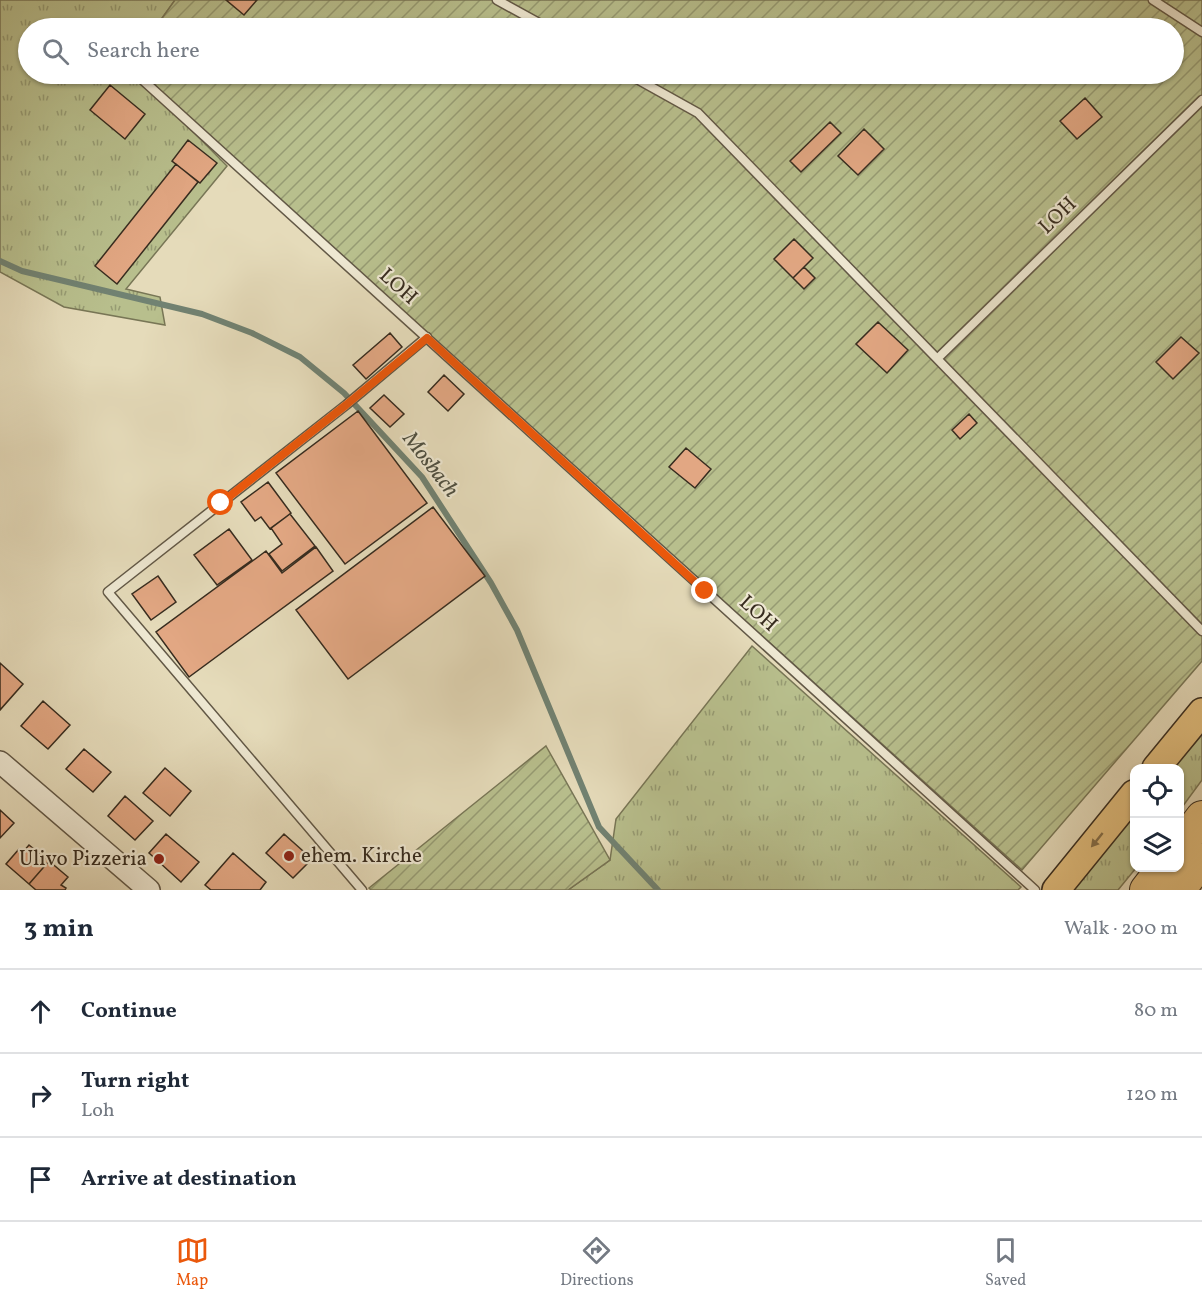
<!DOCTYPE html>
<meta charset="utf-8">
<style>
:root{--surface:#fff;--page:#f2f2f3;--text:#1f2937;--muted:#747a83;--line:#e0e1e3;--accent:#ea580c}
body{margin:0;font-family:Vollkorn,serif;background:var(--page);color:var(--text)}
.controls{position:absolute;right:18px;bottom:18px;display:grid;overflow:hidden;border-radius:12px;box-shadow:0 2px 4px #0004}
.controls button{width:54px;height:54px;display:grid;place-items:center;padding:0;border:0;border-bottom:2px solid var(--line);background:var(--surface);color:var(--text);font:30px sans-serif}
.stop{position:absolute;width:18px;height:18px;margin:-14px;border:4px solid #ea580c;border-radius:50%;background:#fff}
.stop.end{background:#ea580c;border-color:#fff;box-shadow:0 2px 6px #0008}
.list{margin:0;padding:0;list-style:none}
h2{display:flex;justify-content:space-between;align-items:center;height:78px;margin:0;padding:0 24px;font-size:26px}
h2 small{font-size:20px;font-weight:400;color:var(--muted)}
.list li{display:grid;grid-template-columns:39px 1fr auto;gap:18px;align-items:center;box-sizing:border-box;height:84px;padding:0 24px;border-top:2px solid var(--line)}
.list b{display:block;font-size:22px;white-space:nowrap}
.list p{margin:0;font-size:20px;white-space:nowrap;color:var(--muted)}
.list em{font-size:20px;font-style:normal;color:var(--muted)}
.icon{flex:none;width:33px;height:33px;fill:none;stroke:currentColor;stroke-width:2;stroke-linecap:round;stroke-linejoin:round}
.map{position:relative;flex:none;width:1202px;height:890px;overflow:hidden}
.search{position:absolute;background:var(--surface);box-shadow:0 2px 4px #0004;left:18px;right:18px;top:18px;height:66px;display:flex;align-items:center;gap:15px;box-sizing:border-box;padding:0 21px;border-radius:33px;color:var(--muted);font-size:22px}
.sheet{height:330px;background:var(--surface)}
nav{display:flex;justify-content:space-around;align-items:center;box-sizing:border-box;height:84px;border-top:2px solid var(--line);background:var(--surface);font-size:16px;color:var(--muted)}
nav a{display:grid;justify-items:center;gap:3px}
nav .on{color:var(--accent)}
.map>svg:first-child{display:block}
.grass{fill:url(#grass-tufts);stroke:#787656;stroke-width:1.5}
.garden{fill:url(#garden-furrows);stroke:#787656;stroke-width:1.5}
.lines{fill:none;stroke-linecap:round;stroke-linejoin:round}
.stream{stroke:#718272;stroke-width:6}
.building{fill:#e2a783;stroke:#372c1f;stroke-width:1.5}
.service-casing{stroke:#625846;stroke-width:11}
.tertiary-casing{stroke:#625846;stroke-width:24}
.primary-casing{stroke:#372c1f;stroke-width:30}
.motorway-casing{stroke:#372c1f;stroke-width:34}
.service{stroke:#eee8d2;stroke-width:8}
.tertiary{stroke:#eee8d2;stroke-width:21}
.primary{stroke:#e2be7d;stroke-width:27}
.motorway{stroke:#e2be7d;stroke-width:32}
.oneway{fill:#846e49}
.route{stroke:#ea580c;stroke-width:8}
.poi-dot{fill:#8f2418;stroke:#eee8d2;stroke-width:2}
.labels{text-anchor:middle;dominant-baseline:central;stroke-width:4.5;stroke-linejoin:round;paint-order:stroke}
.street-label{font-size:21px;fill:#372c1f;stroke:#eee8d2}
.poi-label{font-size:21px;fill:#372c1f;stroke:#eee8d2;text-anchor:start}
.water-label{font-size:22px;font-style:italic;fill:#4f5042;stroke:#eee8d2}
</style>
<div class="map">
<svg width="1202" height="890" viewBox="0 0 1202 890">
<defs>
<pattern id="grass-tufts" width="24" height="20" patternUnits="userSpaceOnUse" patternTransform="scale(1.5)"><rect width="24" height="20" fill="#b8bf8d"/><path d="M3 7l-1-3M5 7V3M7 7l1-3M15 17l-1-3M17 17v-4M19 17l1-3" fill="none" stroke="#969b73"/></pattern>
<pattern id="garden-furrows" width="10" height="10" patternUnits="userSpaceOnUse" patternTransform="scale(1.5)"><rect width="10" height="10" fill="#b8bf8d"/><path d="M-1 1l2-2M0 10L10 0M9 11l2-2" fill="none" stroke="#969b73"/></pattern>
</defs>
<rect width="100%" height="100%" fill="#e5dbba"/>
<filter id="stains"><feTurbulence type="fractalNoise" baseFrequency=".00333" numOctaves="4"/><feColorMatrix values="0 0 0 0 .2 0 0 0 0 .09 0 0 0 0 .02 0 0 0 .5 -.17"/></filter>
<radialGradient id="worn" r=".72"><stop offset=".6" stop-color="#630" stop-opacity="0"/><stop offset="1" stop-color="#630" stop-opacity=".3"/></radialGradient>
<!-- grass -->
<path class="grass" d="M0 0H175L155 28H28V74H136L227 166 126 289 160 297 165 325 64 307 0 272Z
M752 646 1021 887 1018 890H568L610 860 616 819Z
M1202 729V780L1180 810V768H1170Z
M1134 812V868H1136L1118 890H1070Z"/>
<!-- garden -->
<path class="garden" d="M175 0H1202V661L1022 870 138 74H1174V28H155Z
M546 746 610 860 568 890H371L369 888Z"/>
<g class="lines">
<!-- stream -->
<path class="stream" d="M0 261 22 271 202 314 252 333 300 357 344 393 422 477 491 583 517 630 599 827 658 890"/>
</g>
<!-- building -->
<path class="building" d="M226 0H257L244 15Z
M110 85 145 114 125 139 90 110Z
M1085 98 1102 117 1077 139 1060 121Z
M830 122 841 133 801 172 790 161Z
M864 129 884 149 858 175 838 156Z
M188 140 217 163 200 183 172 161Z
M176 164 198 182 117 284 95 266Z
M794 239 813 258 793 278 774 259Z
M804 267 815 278 804 289 793 278Z
M878 322 908 350 887 373 856 344Z
M390 333 402 347 366 379 353 365Z
M1181 337 1199 353 1173 379 1156 362Z
M444 375 464 394 448 411 428 392Z
M384 395 404 414 390 427 370 408Z
M358 411 427 503 345 564 276 473Z
M969 414 977 423 960 439 952 430Z
M686 448 711 469 695 488 669 467Z
M268 482 291 513 270 529 261 517 255 521 241 502Z
M433 507 485 576 348 679 296 610Z
M290 514 315 546 282 571 269 554 282 544 271 528Z
M229 529 252 560 217 585 194 555Z
M316 547 333 571 189 677 156 632 266 551 282 573Z
M158 576 176 602 151 620 132 594Z
M0 663 23 684 0 710Z
M43 701 70 725 48 749 21 726Z
M84 749 111 772 93 792 66 769Z
M165 768 191 791 170 816 143 793Z
M125 796 153 821 135 840 108 816Z
M0 810 14 823 0 838Z
M166 834 199 862 181 882 149 853Z
M284 834 312 859 293 878 266 853Z
M29 845 49 861 29 884 6 864 19 849 23 852Z
M233 853 266 882 260 890H211L205 885Z
M49 861 68 877 61 885 66 888 65 890H36L29 884Z"/>
<g class="lines">
<!-- service casing -->
<g class="service-casing">
<path id="service" d="M497 0 548 28
M1153 0 1202 32
M136 74 1035 890
M628 74 698 113 1202 631
M938 358 1202 100
M362 890 108 592 346 405 427 337"/>
</g>
<!-- tertiary casing -->
<g class="tertiary-casing">
<path id="tertiary" d="M0 762 149 890"/>
</g>
<!-- primary casing -->
<g class="primary-casing">
<path id="primary" d="M1156 768 1202 712
M1056 890 1134 794"/>
</g>
<!-- motorway casing -->
<g class="motorway-casing">
<path id="motorway" d="M1180 846 1202 817
M1146 890 1163 868
M1179 890 1202 860"/>
</g>
<!-- service -->
<use href="#service" class="service"/>
<!-- tertiary -->
<use href="#tertiary" class="tertiary"/>
<!-- primary -->
<use href="#primary" class="primary"/>
<!-- motorway -->
<use href="#motorway" class="motorway"/>
</g>
<!-- one-way arrows -->
<defs><path id="oneway-solid" d="M-6-.8H1V-3.2L6.5 0L1 3.2V.8H-6Z" transform="scale(1.5)"/></defs>
<use class="oneway" href="#oneway-solid" transform="translate(1097 840) rotate(129)"/>
<g class="lines">
<!-- route -->
<path class="route" d="M221 503 346 405 427 338 705 591"/>
</g>
<!-- markers -->
<g class="poi-dot">
<circle cx="289" cy="856" r="6"/>
<circle cx="159" cy="859" r="6"/>
</g>
<g class="labels">
<!-- street labels -->
<g class="street-label">
<text transform="translate(1058 216) rotate(-44)">LOH</text>
<text transform="translate(398 287) rotate(42)">LOH</text>
<text transform="translate(758 614) rotate(42)">LOH</text>
</g>
<!-- poi labels -->
<g class="poi-label">
<text x="301" y="856">ehem. Kirche</text>
<text x="147" y="859" text-anchor="end">Ulivo Pizzeria</text>
</g>
<!-- water labels -->
<g class="water-label">
<text transform="translate(430 465) rotate(52)">Mosbach</text>
</g>
</g>
<rect width="100%" height="100%" filter="url(#stains)"/>
<rect width="100%" height="100%" fill="url(#worn)"/>
</svg>
<div class="controls">
<button><svg class="icon" aria-label="locate" viewBox="0 0 24 24"><circle cx="12" cy="12" r="6"/><path d="M12 2v4M12 18v4M2 12h4M18 12h4"/></svg></button>
<button><svg class="icon" aria-label="layers" viewBox="0 0 24 24"><path d="M12 4l9 5-9 5-9-5zM3 14l9 5 9-5"/></svg></button>
</div>
<div class="stop" style="left:221px;top:503px"></div>
<div class="stop end" style="left:705px;top:591px"></div>
<div class="search"><svg class="icon" aria-label="search" viewBox="0 0 24 24"><circle cx="10" cy="10" r="6"/><path d="M15 15l6 6"/></svg>Search here</div>
</div>
<section class="sheet">
<h2>3 min<small>Walk · 200 m</small></h2>
<ul class="list">
<li><svg class="icon" aria-label="ahead" viewBox="0 0 24 24"><path d="M12 20V5M6 11l6-6 6 6"/></svg><div><b>Continue</b></div><em>80 m</em></li>
<li><svg class="icon" aria-label="right" viewBox="0 0 24 24"><path d="M7 20v-9h11M14 6l5 5-5 5"/></svg><div><b>Turn right</b><p>Loh</p></div><em>120 m</em></li>
<li><svg class="icon" aria-label="arrive" viewBox="0 0 24 24"><path d="M6 21V4h12l-3 4 3 4H6"/></svg><div><b>Arrive at destination</b></div></li>
</ul>
</section>
<nav>
<a class="on"><svg class="icon" aria-label="map" viewBox="0 0 24 24"><path d="M3 6l6-2 6 2 6-2v14l-6 2-6-2-6 2zM9 4v14M15 6v14"/></svg>Map</a>
<a><svg class="icon" aria-label="directions" viewBox="0 0 24 24"><path d="M12 3l9 9-9 9-9-9zM9 14v-3h6M13 9l2 2-2 2"/></svg>Directions</a>
<a><svg class="icon" aria-label="saved" viewBox="0 0 24 24"><path d="M7 4h10v16l-5-4-5 4z"/></svg>Saved</a>
</nav>
